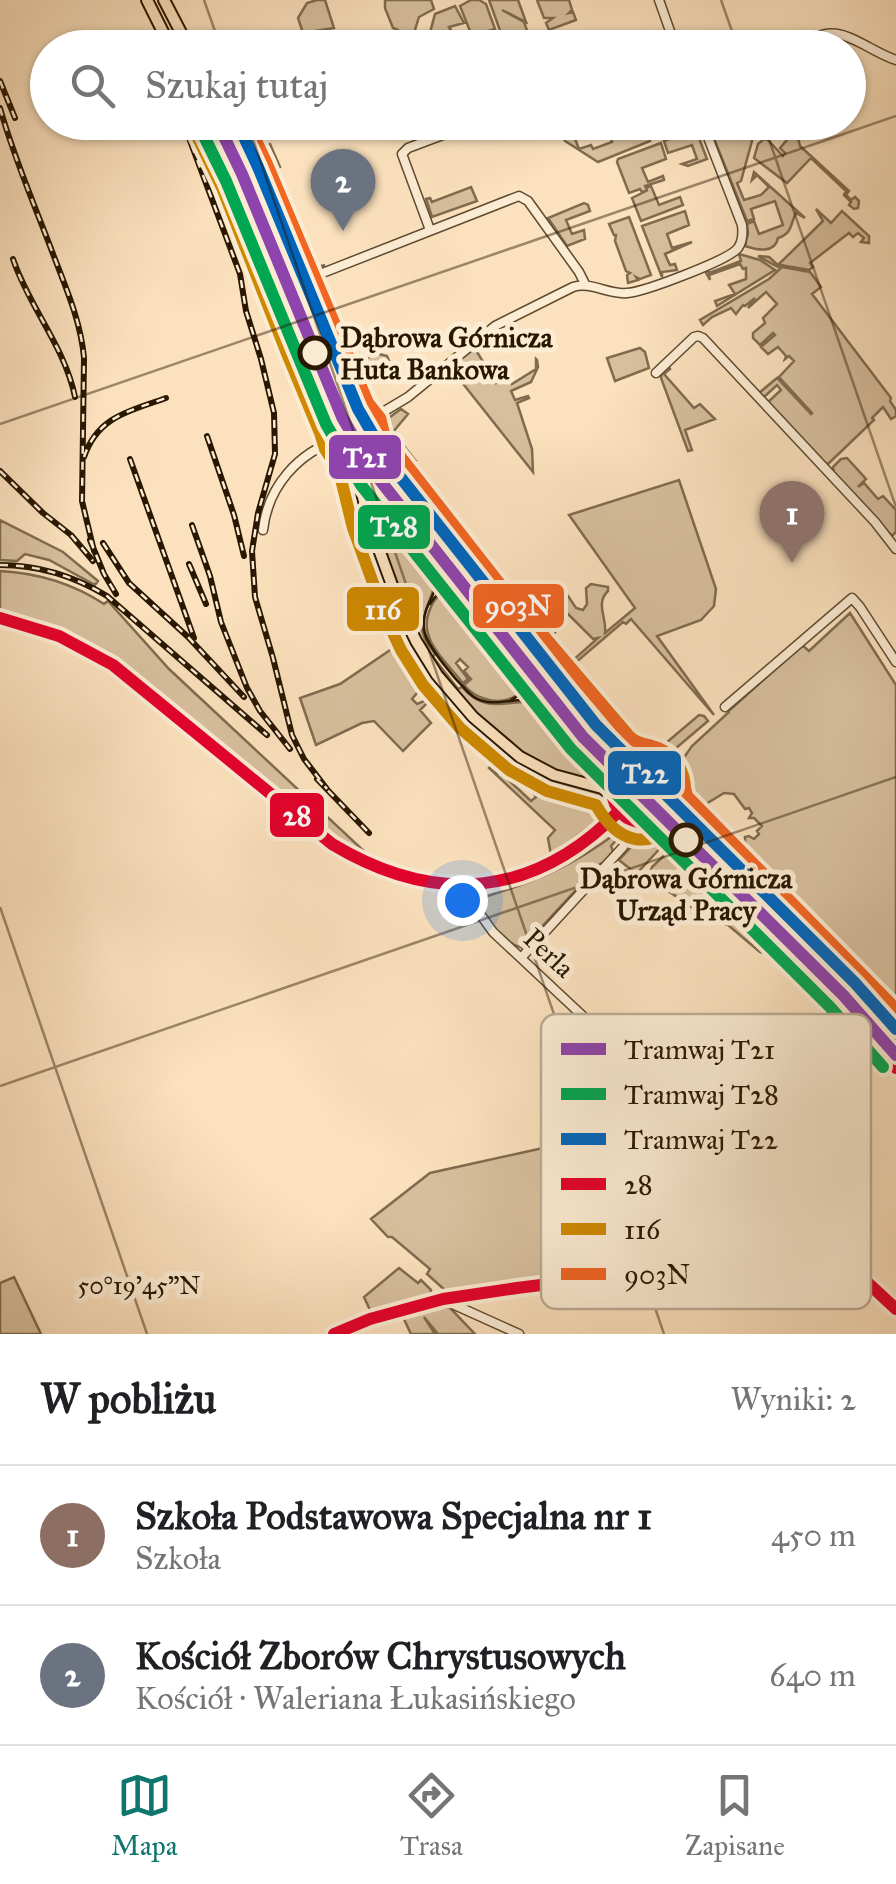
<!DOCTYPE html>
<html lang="pl">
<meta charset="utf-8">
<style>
:root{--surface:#fff;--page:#f6f6f6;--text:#202124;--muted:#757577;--line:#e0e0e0;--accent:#0f766e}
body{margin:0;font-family:"IM FELL Great Primer",serif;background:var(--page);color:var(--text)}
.you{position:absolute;left:462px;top:900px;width:35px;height:35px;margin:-25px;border:8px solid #fff;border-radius:50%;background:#1a73e8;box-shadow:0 0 0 15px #1a73e833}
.badge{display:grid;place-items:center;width:65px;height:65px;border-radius:50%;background:var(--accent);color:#fff;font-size:32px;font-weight:700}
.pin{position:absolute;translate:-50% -82px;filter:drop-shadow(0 2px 5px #0008)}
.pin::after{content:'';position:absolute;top:52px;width:35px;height:30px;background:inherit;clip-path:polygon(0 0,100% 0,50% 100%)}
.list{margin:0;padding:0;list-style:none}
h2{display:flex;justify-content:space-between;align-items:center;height:130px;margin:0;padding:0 40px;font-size:42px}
h2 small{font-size:32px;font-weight:400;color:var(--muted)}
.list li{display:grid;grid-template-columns:65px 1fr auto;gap:30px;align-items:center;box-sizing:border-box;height:140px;padding:0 40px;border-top:2px solid var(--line)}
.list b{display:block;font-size:38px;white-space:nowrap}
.list p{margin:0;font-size:32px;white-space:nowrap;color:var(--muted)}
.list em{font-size:32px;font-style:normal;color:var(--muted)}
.icon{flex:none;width:55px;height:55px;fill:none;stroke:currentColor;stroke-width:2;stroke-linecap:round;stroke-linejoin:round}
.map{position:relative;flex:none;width:896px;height:1334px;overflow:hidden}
.search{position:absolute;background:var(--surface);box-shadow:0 2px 8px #0004;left:30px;right:30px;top:30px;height:110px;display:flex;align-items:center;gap:25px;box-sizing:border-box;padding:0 35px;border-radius:55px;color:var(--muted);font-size:38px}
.sheet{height:410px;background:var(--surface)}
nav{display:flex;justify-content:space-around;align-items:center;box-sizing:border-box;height:140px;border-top:2px solid var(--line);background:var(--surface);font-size:28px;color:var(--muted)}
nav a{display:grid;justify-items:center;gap:5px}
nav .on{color:var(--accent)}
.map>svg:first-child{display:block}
.green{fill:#d7bf9d;stroke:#806b4f;stroke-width:2.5}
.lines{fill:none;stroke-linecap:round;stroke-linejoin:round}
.minor-casing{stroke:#5e4a30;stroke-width:11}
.major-casing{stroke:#291701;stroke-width:14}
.minor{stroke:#fcecd4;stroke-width:8}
.major{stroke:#fbe1bd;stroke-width:10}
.tram{stroke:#291701;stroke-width:2.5}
.rail-casing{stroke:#291701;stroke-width:6}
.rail{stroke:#fcecd4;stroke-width:2.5;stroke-dasharray:8;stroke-linecap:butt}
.bus-1-casing{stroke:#fcecd4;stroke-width:20}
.bus-2-casing{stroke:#fcecd4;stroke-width:20}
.bus-3-casing{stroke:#fcecd4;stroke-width:20}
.bus-1{stroke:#e4002b;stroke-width:12}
.bus-2{stroke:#ce8900;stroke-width:12}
.bus-3{stroke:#f26522;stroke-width:12}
.tram-1-casing{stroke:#fcecd4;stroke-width:20}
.tram-2-casing{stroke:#fcecd4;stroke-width:20}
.tram-3-casing{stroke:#fcecd4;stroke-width:20}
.tram-1{stroke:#8e44ad;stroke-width:12}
.tram-2{stroke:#00a651;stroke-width:12}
.tram-3{stroke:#0065bd;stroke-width:12}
.ticks{fill:none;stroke:#291701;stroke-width:2.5;stroke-opacity:0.45}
.stop-dot{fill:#fcecd4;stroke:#291701;stroke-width:5}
.labels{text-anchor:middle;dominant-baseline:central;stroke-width:10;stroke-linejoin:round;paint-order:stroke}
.stop-label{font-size:28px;font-weight:bold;fill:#291701;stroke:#fcecd4;text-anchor:start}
.street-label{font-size:28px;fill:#291701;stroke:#fcecd4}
.key{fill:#fcecd4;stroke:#bdac95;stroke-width:2.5}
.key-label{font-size:28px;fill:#291701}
.ticks-label{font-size:25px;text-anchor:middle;fill:#291701;stroke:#fcecd4;stroke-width:10;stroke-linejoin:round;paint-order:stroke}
.line-badge{stroke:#fcecd4;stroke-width:4}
.badge-label{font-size:28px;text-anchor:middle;font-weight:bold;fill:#fff}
</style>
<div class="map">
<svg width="896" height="1334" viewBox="0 0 896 1334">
<rect width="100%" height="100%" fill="#fbe1bd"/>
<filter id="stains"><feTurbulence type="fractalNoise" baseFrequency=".002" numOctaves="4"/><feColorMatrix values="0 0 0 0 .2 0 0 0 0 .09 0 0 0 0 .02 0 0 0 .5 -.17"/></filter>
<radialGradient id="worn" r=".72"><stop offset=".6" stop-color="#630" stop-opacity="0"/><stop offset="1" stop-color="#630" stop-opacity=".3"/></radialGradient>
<!-- green -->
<path class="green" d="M317 0H325L334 28 303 33 298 18 307 3Z
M385 0H431L434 9 419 17 414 33 401 37 398 30 393 28 385 8Z
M471 0H479L486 4 495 29 472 36 460 6Z
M489 0H518L526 22 502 10 524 22 532 44 523 47H506Z
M537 0H569L572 10 569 13 573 12 576 20 549 30 546 23 553 18H544Z
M455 6 464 23 449 27 451 30 428 40 435 14Z
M238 123H251L260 148 270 144 280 167 275 170 277 175 273 181 272 178 271 182H266L249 143 255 140 248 142Z
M573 123 575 128 572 131 579 149 591 145 593 149 612 142 611 139 651 128 650 123H655L650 141 598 162 565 141 560 129Z
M728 123H747L752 128V141L741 181 737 183 744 200 761 195 769 187 757 175 752 180 754 172 805 218 796 213C790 224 793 233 778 238 775 254 757 250 745 246L748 233 747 224 754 221 759 234 783 225 775 201 751 209 754 219 747 221 711 131 714 126Z
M798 123H806L797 134 800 146 849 191 846 195 851 200 855 197 859 201 858 208 854 209 849 205 851 202 844 195 846 191 811 158 787 183 754 158 758 144 764 139 768 140 783 156 785 153 780 148 800 125Z
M691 131 697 133 707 159 688 166 682 164 697 159 692 145 668 153 664 141Z
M661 143 666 159 642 168 648 182 663 176 664 180 645 186 646 188 651 186 659 205 680 197 683 205 641 221 632 198 648 190 642 192 640 189 629 193 617 162 618 159Z
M471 187 477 201 432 217 426 199 430 198 432 202Z
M276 192 282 194 288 209 285 211 309 269 325 265 305 273 273 198Z
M584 203 588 205 590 211 566 220 572 234 584 230 585 239 567 246 548 218Z
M816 209 831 223 842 211 869 236V243L861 242 864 238 858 233 853 237 849 233 810 263 813 267 809 270 781 265 778 267 758 256 769 257 778 265 823 221Z
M685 211 689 225 667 234 672 248 692 242 665 254 670 265 675 264 677 270 662 272V277L642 226Z
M629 217 651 275 640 279 636 277 638 280 628 283 627 275 630 273 626 271 615 241 616 235H614L609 224Z
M739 254 760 260 775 270 717 306 715 301 735 294 729 285 746 279V268L743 269 740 264 709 275 710 280 705 271 707 269 709 273 741 261Z
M782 267 810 272 821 287 812 294 891 398 890 401 896 410V416L891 419 883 407 872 418 874 420 828 464 825 463 768 402 781 390 777 385 763 398 759 393 777 378 811 414 812 413 779 377 794 361 789 356 785 359 786 356 778 347 768 354 761 347 775 335 773 333 760 345 753 338V333L765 323 763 318 777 304 766 292 748 308 755 298 745 306 743 305 736 314 731 308 712 317 703 325 700 320 769 279Z
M481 343 480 349 477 352 496 383 508 376 512 384 536 369V359L537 360 538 367 531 382 511 391 515 400 528 396 529 398 517 403 532 449 533 472 449 366Z
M352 348 357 361 379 354 387 356 390 363 359 377 370 399 367 403 341 353Z
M640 348 645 352 649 368 615 381 607 358Z
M668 366 670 369 664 374 694 408 700 404 715 419 685 430 692 450 688 451 661 378 662 372Z
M401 409 408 414 393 432 415 460 409 459 399 468 402 475 389 456 385 437 379 425Z
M365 446 623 760V762L618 765C575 723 545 675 507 628 501 620 492 614 486 606 447 554 402 502 364 448Z
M335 449 349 460 384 576 382 578Z
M359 450 378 480 429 545C455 596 401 609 435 654L433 657 458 689 462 687C493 723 518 687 558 711L613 770 607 784C592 782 576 780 562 774 540 766 522 752 504 738 434 682 401 610 375 526 367 501 365 475 354 452Z
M847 458 866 479 858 487 864 483 878 499 883 496 896 510V532L892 536 834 474 833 467 841 459Z
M679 480 716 589 714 606 701 620 657 636 714 715 631 619 626 624 623 622 575 663 577 667 574 671 583 683 578 689 561 671 598 638 593 639 561 607H554L549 617 557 626 555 633 550 634 546 628 548 621 542 612 543 606 568 596 576 608 583 610 587 604 586 588 591 584 608 587V591C595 603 607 618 605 633L635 608 569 515Z
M0 520 63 552 98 581 95 585 49 560 25 554 17 561 0 560Z
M0 571C38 573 72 583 104 604L108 601 169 669 365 852 361 857 327 835 302 815 289 799 275 787 259 779 112 660 62 633 0 614Z
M381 586 404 642 432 687 423 682 422 687 412 699 417 704 427 700 437 693 463 723 459 727 457 726 432 698 420 710 431 723 403 751 374 721 362 723 316 745 300 698 340 684 396 646 374 590Z
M451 589 465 591 528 671C527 707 484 709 464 685L471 679 464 671 468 667 460 659 456 663 468 679 463 683C447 663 418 639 429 612 433 600 439 593 451 589Z
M850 613 896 685V1018L822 941 824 938 821 939 755 874 740 854 742 845 745 844V837L749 836 754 839 759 834 757 831 762 826 754 818H749L752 813 749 808 745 809 734 794 724 793 701 807 699 813 701 820C686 806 669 789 684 769V765L680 763 692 746 729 712V707L731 709 802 645 809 651Z
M583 694H589L596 700 607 704 605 710 631 741 636 738 650 750 660 748 699 715 704 716 708 721 669 754H656L631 748 596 704Z
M473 723C500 747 527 770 562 782 575 787 589 788 602 792L607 803 606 815 511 760 470 725Z
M468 728 510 762 594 810 601 818 551 855 548 838 555 830 489 768 491 766 498 773 500 772 531 801 536 797 517 767 492 755 464 732Z
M640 767C659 773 658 784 662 802L659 806 624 772Z
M619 777 654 811C629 822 626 806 615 789Z
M676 816 874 1016 896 1042V1046L851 997 702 848 704 845 675 817Z
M619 831 631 843 630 845 620 836 611 846 613 851 605 862 600 864 522 948C502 942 486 920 478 901L481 898C537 881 573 866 619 831Z
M643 834 657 835 664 844 639 871 634 872 619 860Z
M670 850H671L770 951 766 953 760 952 728 925 700 915 691 907 695 901 691 897 686 903 652 880 649 875 652 867Z
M645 1077 748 1181 685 1251 686 1258 680 1262 657 1267 650 1231 615 1226 562 1235 567 1277 447 1292 427 1274 430 1269 392 1237H388L371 1219 430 1173 552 1146 583 1116 596 1128Z
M399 1268 418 1283 421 1280 431 1290 430 1296 371 1312 364 1297Z
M14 1277 41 1334H0V1283Z
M435 1306 450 1308 475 1334H438L424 1317 435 1334H411L402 1315Z"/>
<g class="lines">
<!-- minor casing -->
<g class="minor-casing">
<path id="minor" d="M659 0 676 48
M388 48 415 39 421 41 425 48
M804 48C832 14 863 49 896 60
M430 230 402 154 408 148 448 133 452 129V122
M297 283 519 196 528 201 579 272 585 284
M656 373 694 337 698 336 703 338 875 522 896 549
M363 424 408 397 495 326 573 287C591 281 608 295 627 293 644 292 729 260 738 248 743 241 743 233 742 225L702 122
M263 530C268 486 298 453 339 439
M0 618 59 636 113 665 332 844C407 898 510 899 585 843 598 834 608 822 619 811
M725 707 852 598 860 607 896 662
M472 885 475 907 493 932 896 1309
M521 958 623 847
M444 1297 448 1302 519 1334
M334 1334C430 1290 528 1288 631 1274 687 1267 741 1253 796 1240L813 1232"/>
</g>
<!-- major casing -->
<g class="major-casing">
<path id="major" d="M147 0 171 48
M164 0 189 48
M210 122 239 183 302 345 337 427 341 443 355 464 369 522 401 610 416 641 437 675 473 717 520 757 554 775 602 788 610 794
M227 122 250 169 353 412 364 426 368 443C439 542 517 637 599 727 607 737 615 748 624 756 637 766 654 757 663 775 676 797 663 814 642 822
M636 760C610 772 599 800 627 818 641 827 649 817 665 832L844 1008 896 1068
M668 798 676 810 860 995 896 1035"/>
</g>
<!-- minor -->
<use href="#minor" class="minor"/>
<!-- major -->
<use href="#major" class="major"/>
<!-- tram -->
<path class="tram" d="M428 541C457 585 420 596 424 629 426 646 456 680 468 692 495 720 532 678 567 718
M430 604C442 584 462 582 478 599
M511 700C530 691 534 674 523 656"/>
<!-- rail casing -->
<g class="rail-casing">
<path id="rail" d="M0 81 15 118
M0 108C14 158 35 206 53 254 66 288 81 322 84 358L82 501 94 551
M186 130 240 274 246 311 261 359 274 413 275 454 258 513 252 551 255 597 273 658 292 735 304 759 327 789
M13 259C29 307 65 347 75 397
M207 436 234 515 244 556
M84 457C98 416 130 411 166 398
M130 459 194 638
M0 471 43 513 71 535 93 561
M192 525 210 576 221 622 247 688 260 711 290 749
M90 540 104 574 116 594
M103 543 129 583 188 637 244 697
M189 564 206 604
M0 565C38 565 74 576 107 596L267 735
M317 779 369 833"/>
</g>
<!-- rail -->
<use href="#rail" class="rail"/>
<!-- bus-1 casing -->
<g class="bus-1-casing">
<path id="bus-1" d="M0 618 59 636 113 665 332 844C435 906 534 898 619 811
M896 1035 860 995 673 807C668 796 669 780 660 770 633 740 594 785 622 814 633 825 652 822 665 832L844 1008 896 1068
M813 1232 896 1309
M334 1334 370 1319 443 1299 517 1288 652 1271 796 1240 813 1232"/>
</g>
<!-- bus-2 casing -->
<g class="bus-2-casing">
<path id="bus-2" d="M194 130 223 190 286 351 320 433 325 449 339 471 353 528 385 616 401 650 423 685 460 728 509 770 547 791 596 805C642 887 715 803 672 757 660 744 642 748 630 737L493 577 384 436 380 418 368 403 266 162 247 122"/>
</g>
<!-- bus-3 casing -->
<g class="bus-3-casing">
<path id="bus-3" d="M247 122 266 162 368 403 380 418 385 437 496 579 629 737C637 744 642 743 652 746 678 753 681 774 687 796L896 1009"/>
</g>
<!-- bus-1 -->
<use href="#bus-1" class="bus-1"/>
<!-- bus-2 -->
<use href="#bus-2" class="bus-2"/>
<!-- bus-3 -->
<use href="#bus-3" class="bus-3"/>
<!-- tram-1 casing -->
<g class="tram-1-casing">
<path id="tram-1" d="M217 122 242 174 342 417 375 474 583 737 843 995 896 1055"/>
</g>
<!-- tram-2 casing -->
<g class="tram-2-casing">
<path id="tram-2" d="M201 130 226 181 326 424 361 485 571 749 830 1007 883 1067"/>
</g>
<!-- tram-3 casing -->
<g class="tram-3-casing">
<path id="tram-3" d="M237 122 258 167 358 409 390 464 596 725 855 983 896 1029"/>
</g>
<!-- tram-1 -->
<use href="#tram-1" class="tram-1"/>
<!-- tram-2 -->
<use href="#tram-2" class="tram-2"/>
<!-- tram-3 -->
<use href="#tram-3" class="tram-3"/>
</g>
<!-- ticks -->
<path class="ticks" d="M204 0 221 48M721 0 738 48M247 122 664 1334M763 122 896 507M0 424 896 116M0 907 147 1334M0 1086 896 777"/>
<!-- markers -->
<g class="stop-dot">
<circle cx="315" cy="353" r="15"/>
<circle cx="686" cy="840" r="15"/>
</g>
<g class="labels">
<!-- stop labels -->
<g class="stop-label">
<text x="340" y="337">Dąbrowa Górnicza<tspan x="340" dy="32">Huta Bankowa</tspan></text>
<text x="686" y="878" text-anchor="middle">Dąbrowa Górnicza<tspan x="686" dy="32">Urząd Pracy</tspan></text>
</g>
<!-- street labels -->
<g class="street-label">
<text transform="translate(549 953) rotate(43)">Perla</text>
</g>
</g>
<!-- legend -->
<rect x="541" y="1014" width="330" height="295" rx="15" class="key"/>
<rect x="561" y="1043" width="45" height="12" fill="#8e44ad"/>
<rect x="561" y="1088" width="45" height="12" fill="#00a651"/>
<rect x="561" y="1133" width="45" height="12" fill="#0065bd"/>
<rect x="561" y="1178" width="45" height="12" fill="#e4002b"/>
<rect x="561" y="1223" width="45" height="12" fill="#ce8900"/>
<rect x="561" y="1268" width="45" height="12" fill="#f26522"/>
<g class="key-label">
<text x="624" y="1059">Tramwaj T21</text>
<text x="624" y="1104">Tramwaj T28</text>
<text x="624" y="1149">Tramwaj T22</text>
<text x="624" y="1194">28</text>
<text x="624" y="1239">116</text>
<text x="624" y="1284">903N</text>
</g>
<g class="ticks-label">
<text x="139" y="1294">50°19'45"N</text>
</g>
<g class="line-badge">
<rect x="327" y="433" width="76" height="48" rx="10" fill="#8e44ad"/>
<rect x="356" y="503" width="76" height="48" rx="10" fill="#00a651"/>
<rect x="471" y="582" width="95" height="48" rx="10" fill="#f26522"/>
<rect x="345" y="585" width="76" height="48" rx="10" fill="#ce8900"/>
<rect x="606" y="749" width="77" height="48" rx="10" fill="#0065bd"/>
<rect x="268" y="791" width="58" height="48" rx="10" fill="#e4002b"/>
</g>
<g class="badge-label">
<text x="365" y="467">T21</text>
<text x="394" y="536">T28</text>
<text x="518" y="615">903N</text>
<text x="383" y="619">116</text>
<text x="645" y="783">T22</text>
<text x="297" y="825">28</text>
</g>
<rect width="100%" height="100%" filter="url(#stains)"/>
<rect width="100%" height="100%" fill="url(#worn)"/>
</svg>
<div class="you"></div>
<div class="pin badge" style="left:792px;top:563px;background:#8d6e63">1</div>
<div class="pin badge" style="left:343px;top:231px;background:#6b7280">2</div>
<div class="search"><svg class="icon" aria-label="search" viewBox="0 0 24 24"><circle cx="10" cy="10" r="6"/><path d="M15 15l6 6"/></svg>Szukaj tutaj</div>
</div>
<section class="sheet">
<h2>W pobliżu<small>Wyniki: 2</small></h2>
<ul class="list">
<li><span class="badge" style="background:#8d6e63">1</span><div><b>Szkoła Podstawowa Specjalna nr 1</b><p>Szkoła</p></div><em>450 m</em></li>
<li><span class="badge" style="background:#6b7280">2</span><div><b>Kościół Zborów Chrystusowych</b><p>Kościół · Waleriana Łukasińskiego</p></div><em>640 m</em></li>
</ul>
</section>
<nav>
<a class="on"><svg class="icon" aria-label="map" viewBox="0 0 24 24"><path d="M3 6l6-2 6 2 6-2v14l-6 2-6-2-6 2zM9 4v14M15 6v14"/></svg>Mapa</a>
<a><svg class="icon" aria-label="directions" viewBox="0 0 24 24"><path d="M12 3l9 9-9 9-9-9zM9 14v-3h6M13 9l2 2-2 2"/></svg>Trasa</a>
<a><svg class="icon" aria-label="saved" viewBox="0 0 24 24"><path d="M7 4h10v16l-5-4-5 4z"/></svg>Zapisane</a>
</nav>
